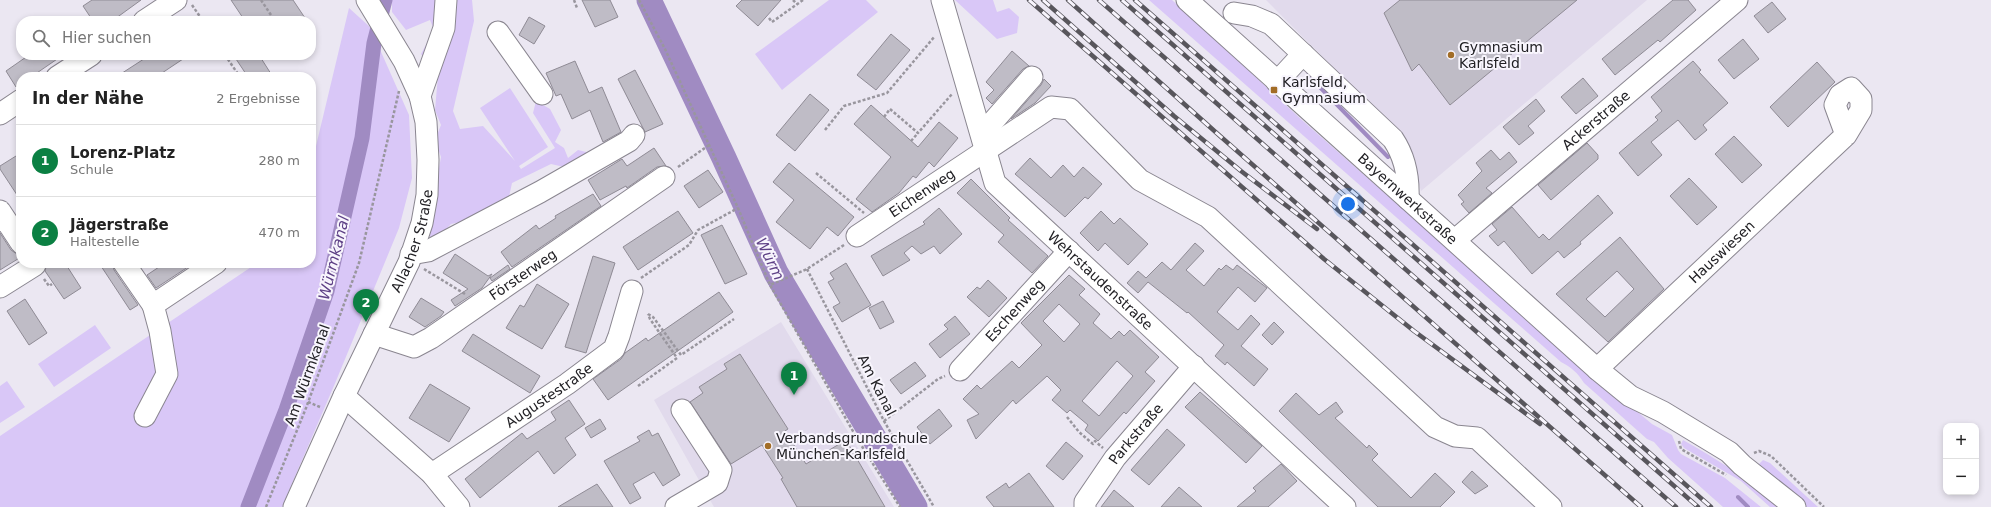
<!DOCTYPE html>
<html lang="de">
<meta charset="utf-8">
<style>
:root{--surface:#fff;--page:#f6f6f6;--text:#222;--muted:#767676;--line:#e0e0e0;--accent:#0b8043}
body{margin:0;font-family:"DejaVu Sans",sans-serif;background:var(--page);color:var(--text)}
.controls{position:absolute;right:12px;bottom:12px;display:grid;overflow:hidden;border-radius:8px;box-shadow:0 2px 6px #0003}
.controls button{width:36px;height:36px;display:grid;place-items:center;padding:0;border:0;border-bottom:1px solid var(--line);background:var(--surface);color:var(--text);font:20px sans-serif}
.you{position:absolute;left:1348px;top:204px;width:14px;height:14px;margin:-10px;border:3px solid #fff;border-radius:50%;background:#1a73e8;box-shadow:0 0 0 6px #1a73e833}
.badge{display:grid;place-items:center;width:26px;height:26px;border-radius:50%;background:var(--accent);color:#fff;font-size:13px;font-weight:700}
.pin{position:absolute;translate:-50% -33px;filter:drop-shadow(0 1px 2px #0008)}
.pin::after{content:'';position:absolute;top:21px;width:14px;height:12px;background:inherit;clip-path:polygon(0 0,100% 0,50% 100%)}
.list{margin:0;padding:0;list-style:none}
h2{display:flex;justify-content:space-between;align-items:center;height:52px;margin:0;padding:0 16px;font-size:17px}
h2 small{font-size:13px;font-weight:400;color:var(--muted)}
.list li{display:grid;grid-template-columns:26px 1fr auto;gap:12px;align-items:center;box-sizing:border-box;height:72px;padding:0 16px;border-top:1px solid var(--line)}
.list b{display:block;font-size:15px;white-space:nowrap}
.list p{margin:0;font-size:13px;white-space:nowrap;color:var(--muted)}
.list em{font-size:13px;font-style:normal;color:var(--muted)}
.icon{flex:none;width:22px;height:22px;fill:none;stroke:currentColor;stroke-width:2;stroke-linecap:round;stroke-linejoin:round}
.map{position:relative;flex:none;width:1991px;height:507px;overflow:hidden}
.search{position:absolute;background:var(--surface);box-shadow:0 2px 6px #0003;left:16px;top:16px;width:300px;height:44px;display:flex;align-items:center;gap:10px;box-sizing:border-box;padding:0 14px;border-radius:16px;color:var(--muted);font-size:15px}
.panel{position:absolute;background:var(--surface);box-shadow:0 2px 6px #0003;left:16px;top:72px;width:300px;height:196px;border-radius:16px}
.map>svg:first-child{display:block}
.built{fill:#e1daec}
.green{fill:#d9c7f7}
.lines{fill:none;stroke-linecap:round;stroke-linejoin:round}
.stream{stroke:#a08bc2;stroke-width:4}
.canal{stroke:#a08bc2;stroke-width:15}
.river{stroke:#a08bc2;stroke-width:25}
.building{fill:#bfbcc6;stroke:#8f8b95;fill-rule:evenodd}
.minor-casing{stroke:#8a8690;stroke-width:23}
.path{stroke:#99969e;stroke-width:2.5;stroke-dasharray:3 2;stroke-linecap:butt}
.minor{stroke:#fff;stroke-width:21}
.rail-casing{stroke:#58565c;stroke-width:4.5}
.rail{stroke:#f8f5fd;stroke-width:3;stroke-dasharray:9;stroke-linecap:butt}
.poi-dot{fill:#a26d26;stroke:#f8f5fd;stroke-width:1.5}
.labels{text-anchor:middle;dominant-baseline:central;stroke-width:4;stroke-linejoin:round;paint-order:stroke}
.poi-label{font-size:14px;fill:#222125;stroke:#f8f5fd;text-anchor:start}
.street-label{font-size:14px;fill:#222125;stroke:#f8f5fd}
.water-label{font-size:15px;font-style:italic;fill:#5e4186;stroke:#f8f5fd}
</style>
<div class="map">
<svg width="1991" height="507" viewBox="0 0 1991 507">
<rect width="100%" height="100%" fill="#ebe7f2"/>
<!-- built -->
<path class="built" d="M1266 0H1647L1421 191 1407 142Z
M781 322 894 507H714L654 400Z"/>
<!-- green -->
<path class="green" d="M392 0H472L474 21 453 111 460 129 483 126 515 161 480 108 510 88 548 147 519 166 521 169 555 148 533 113 536 101 550 109 561 130 555 142 564 148 568 158 578 150 586 152 587 159 573 169 551 164 512 183 507 206 474 219 451 224 433 243 428 231 441 157 435 140 441 125 435 110 439 64 427 62 421 54 434 30 430 20 406 30 392 12Z
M829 0H866L878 12 782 90 755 54Z
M955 0H993L997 12 1009 8 1019 17 1017 33 997 39Z
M1149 0H1172L1303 121 1535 326 1652 424 1672 435 1678 450 1681 454 1725 478 1761 507H1723L1668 458 1654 442 1647 439 1584 383C1578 373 1571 367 1561 362Z
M349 8 370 27 409 115 412 178 399 228 336 381 282 507H0V436L257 263H311V167Z
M95 325 111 348 54 387 38 364Z
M7 381 25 407 0 423V386Z
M1683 440C1719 460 1752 482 1784 507H1770L1741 481 1684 448 1681 444Z
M1763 460 1770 463 1818 507H1804L1761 469 1759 464Z"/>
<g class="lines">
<!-- stream -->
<path class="stream" d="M1308 75 1388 157
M1738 497 1748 507"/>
<!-- canal -->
<path class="canal" d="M248 507 286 410 327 291 362 138 374 43 385 0"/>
<!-- river -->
<path class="river" d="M649 0 724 158 776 273 915 507"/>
</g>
<!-- building -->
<path class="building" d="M92 0H141L112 21H93L83 6Z
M231 0H293L307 21H245Z
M582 0H610L618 17 595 27Z
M742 0H781L758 26 736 6Z
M1400 0H1577L1450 105 1419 64 1412 71 1384 13Z
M1673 0H1688L1696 10 1660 42 1658 40 1615 75 1602 59Z
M1772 2 1786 19 1768 33 1754 16Z
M529 17 545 26 534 44 519 35Z
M891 34 910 50 876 90 857 75Z
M1743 39 1759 59 1734 79 1718 60Z
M1012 51 1029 66 1023 69 992 104 986 98 994 90 986 82Z
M29 55H63L31 77H21V83L16 87 6 71Z
M150 55H189L156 77H116Z
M242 55H259L273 77H248L236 59Z
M575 61 589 93 602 87 621 132 603 142 590 110 572 119 561 94 556 96 546 73Z
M1693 61 1701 70 1699 72 1728 103 1703 125 1707 130 1695 140 1678 120 1651 142 1662 155 1638 176 1619 153 1658 120 1655 117 1662 111 1651 97Z
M1817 62 1835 82 1788 127 1770 107Z
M635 70 663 124 645 132 618 79Z
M1583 78 1598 96 1576 114 1561 97Z
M1044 79 1051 86 1035 103 1011 119 1041 85Z
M810 94 829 110 795 151 776 135Z
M1536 99 1545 111 1528 126 1534 133 1519 145 1503 127Z
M871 105 918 147 939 122 958 138 934 167 929 162 916 178 913 176 899 193 872 212 856 199 891 157 854 124Z
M1734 136 1762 165 1742 183 1715 154Z
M1587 143 1598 155V159L1551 200 1538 185Z
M654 148 666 166 657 167 627 188 626 186 600 200 588 180 622 159 627 166Z
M1491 150 1500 160 1509 152 1517 162 1486 188 1492 193 1469 213 1461 204 1464 202 1458 195 1482 171 1476 163Z
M16 156 21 163V201L0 169V166Z
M1030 158 1051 178 1063 165 1074 177 1083 167 1102 184 1088 199 1085 197 1065 217 1015 174Z
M789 163 854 217 838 236 827 227 810 249 776 222 794 200 773 182Z
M708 170 723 192 699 208 684 186Z
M1689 178 1717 207 1697 225 1670 196Z
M971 179 1010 218 1008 220 1048 256 1032 273 998 242 1004 235 957 193Z
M593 194 601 206 512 267 501 252 536 225 539 229 556 218 555 216Z
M1598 195 1613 213 1580 242 1581 244 1564 258 1558 251 1532 274 1504 241 1498 246 1489 236 1497 230 1492 224 1512 207 1539 238 1543 234 1549 240Z
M939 208 962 234 940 254 934 246 921 254 912 246 904 253 910 260 883 276 871 256 925 224 923 222Z
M678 211 693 233 638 270 623 247Z
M1101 211 1114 224 1120 218 1148 244 1128 265 1105 243 1098 251 1080 233Z
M722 225 747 274 725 284 701 235Z
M0 233 11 250 21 257 0 270Z
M1620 237 1664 289 1608 342 1556 294ZM1617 271 1634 289 1605 317 1586 299Z
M1195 243 1204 251 1186 270 1204 286 1219 268 1221 270 1226 265 1233 270 1237 265 1267 288 1255 302 1238 287 1217 312 1238 330 1251 315 1260 324 1241 346 1268 369 1254 386 1227 362 1225 365 1215 356 1224 345 1188 312 1187 313 1148 282 1138 293 1127 283 1138 271 1146 278 1162 262 1171 270Z
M455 254 488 276 492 274 482 288 455 306 451 300 468 289 443 273Z
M593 256 615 263 586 353 565 347Z
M47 263H65L81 288 64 299 45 271Z
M99 263H112L114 270 138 305 130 310Z
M165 263H194L156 288 147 275Z
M846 263 871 305 842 322 833 307 840 303 828 282 834 279 830 273Z
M508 265 510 269 492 281 490 278Z
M1069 275 1085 289 1079 295 1100 314 1093 323 1111 339 1119 331 1124 336 1130 330 1159 357 1145 372 1155 381 1126 414 1124 412 1098 441 1085 430 1088 425 1070 410 1067 413 1052 400 1061 390 1047 376 1016 404 1013 400 976 439 967 420 979 414 963 399 977 385 981 389 1012 361 1019 368 1042 345 1021 323ZM1059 304 1080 324 1064 342 1043 321ZM1117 361 1133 376 1099 416 1082 401Z
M988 280 1007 298 989 317 967 297 977 287 980 289Z
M537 284 569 304 542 349 506 328 520 305 524 307Z
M719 292 733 312 608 400 593 379 621 359 625 353 646 338 648 341Z
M421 298 444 312 441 316 425 327 409 317Z
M25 299 47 333 29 345 7 311Z
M883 301 894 322 880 329 869 308Z
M955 316 970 334 940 358 929 344 948 329 944 325Z
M1274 322 1284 332 1272 345 1262 335Z
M473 334 540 376 530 393 462 351Z
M740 354 788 429 785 431 806 464 846 440 885 507H797L781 479 783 478 762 445 731 464 690 402 703 393 699 387 727 369 724 364Z
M915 362 926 376 901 394 890 380Z
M430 384 470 408 449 442 409 418Z
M1200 392 1262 446 1246 463 1185 407Z
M1296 393 1319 415 1336 402 1343 412 1335 418 1367 448 1369 445 1378 454 1372 460 1411 498 1435 473 1455 492 1440 507H1378L1279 411Z
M569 400 585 424 565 438 576 455 554 474 538 451 480 498 465 479 522 433 527 439 556 420 551 412Z
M939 409 952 426 930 444 917 427Z
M600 419 606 429 591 438 585 428Z
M1167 429 1185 445 1149 485 1131 470Z
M649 430 652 436 658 433 680 475 663 486 654 472 633 484 641 498 630 504 604 461 640 441 637 437Z
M1066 442 1083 456 1063 480 1046 466Z
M1281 464 1297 481 1268 507H1237L1256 491 1253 488Z
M1472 471 1488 486 1475 494 1462 482Z
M1029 473 1054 507H994L986 497 1006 483 1009 488Z
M597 484 613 507H558Z
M1179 487 1202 507H1161Z
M1114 490 1134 507H1101Z"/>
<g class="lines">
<!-- minor casing -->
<g class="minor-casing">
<g id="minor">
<path id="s1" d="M942 0 995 183 1345 507"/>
<path id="s2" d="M1187 0 1597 369 1630 396 1663 412 1729 452 1742 465 1795 507"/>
<path d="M1234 13 1252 16 1271 24 1393 139C1405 157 1409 178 1408 199"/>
<path d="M144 21 176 0"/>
<path d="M498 32 542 94"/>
<path d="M57 77 91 55"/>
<path d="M1277 82 1303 54"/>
<path d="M420 96 444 28 446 0"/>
<path d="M0 114 21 100"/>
<path d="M982 134 1032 77"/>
<path d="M0 211 21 243"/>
<path id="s3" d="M857 236 1051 107 1070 109 1140 180 1208 217 1435 427 1455 436 1477 438 1551 507"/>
<path id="s4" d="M1455 240 1737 0"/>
<path d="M411 254 428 251 540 192 629 141 634 135"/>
<path d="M124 263 153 305 216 263"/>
<path d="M0 287 35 265 34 263"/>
<path id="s5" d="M374 334 414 347 431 338 664 177"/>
<path id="s6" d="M1597 369 1846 135 1861 110V99L1851 88 1840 95 1835 105 1846 135"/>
<path id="s7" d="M960 370 1069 251"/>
<path d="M344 396 432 474 459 507"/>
<path d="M145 416 167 374 160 331 153 305"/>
<path id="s8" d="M432 474 567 384 614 349 619 336 632 291"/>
<path id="s9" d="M294 507 344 396 409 262 422 223 427 195 428 160 426 122 420 96 404 61 367 0"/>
<path d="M676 507 717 483 721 470 682 410"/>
<path id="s10" d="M1085 507V502L1115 458 1194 366"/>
</g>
</g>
<!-- path -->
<path class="path" d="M261 0 275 21
M574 0 577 8
M639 0 665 49 738 208 770 285
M793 0 797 4
M192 5 203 21
M769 18 772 22 803 0
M225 55 240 77
M884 117 890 109 918 133 952 94
M825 130 844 106 887 93 935 36
M911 141 918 133
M678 167 709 145
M816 173 864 213
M844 245 807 269 770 285 858 440 900 507
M424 269 465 294
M807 269 884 421 934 507
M641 278 689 245 698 230 738 208
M44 279 49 286 52 284
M648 314 653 317 681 355 734 319
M638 386 677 358 650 319 648 314
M308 402 320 407
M1067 417 1079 432 1093 444 1095 441 1103 448
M884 421 938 379 945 376
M1679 441 1681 449 1726 475
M1754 453 1759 451 1771 456 1824 507
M266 507 306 408 359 263 399 91"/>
<!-- minor -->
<use href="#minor" class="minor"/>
<!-- rail casing -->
<g class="rail-casing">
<path id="rail" d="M1029 0 1324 259 1414 331 1540 424
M1043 0 1174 116 1241 171 1317 229
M1068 0 1220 136 1641 507
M1099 0 1676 507
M1122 0 1698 507
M1135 0 1711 507"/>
</g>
<!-- rail -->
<use href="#rail" class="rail"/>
</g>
<!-- markers -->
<g class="poi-dot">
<circle cx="1451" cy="55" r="4"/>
<rect x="1270" y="86" width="8" height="8" rx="2"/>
<circle cx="768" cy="446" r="4"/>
</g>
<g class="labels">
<!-- poi labels -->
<g class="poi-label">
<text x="1459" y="47">Gymnasium<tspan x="1459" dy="16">Karlsfeld</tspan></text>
<text x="1282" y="82">Karlsfeld,<tspan x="1282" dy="16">Gymnasium</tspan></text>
<text x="776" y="438">Verbandsgrundschule<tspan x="776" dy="16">München-Karlsfeld</tspan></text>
</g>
<!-- street labels -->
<g class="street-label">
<text stroke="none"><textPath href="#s4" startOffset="185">Ackerstraße</textPath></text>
<text stroke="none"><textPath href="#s3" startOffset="78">Eichenweg</textPath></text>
<text stroke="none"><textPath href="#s2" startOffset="297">Bayernwerkstraße</textPath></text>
<text stroke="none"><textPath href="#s9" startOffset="292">Allacher Straße</textPath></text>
<text stroke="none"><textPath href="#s6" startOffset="171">Hauswiesen</textPath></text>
<text stroke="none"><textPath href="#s5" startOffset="173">Försterweg</textPath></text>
<text stroke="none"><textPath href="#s1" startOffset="334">Wehrstaudenstraße</textPath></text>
<text stroke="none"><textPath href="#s7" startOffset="81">Eschenweg</textPath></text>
<text transform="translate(307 375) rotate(-70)">Am Würmkanal</text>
<text transform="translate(877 385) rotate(63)">Am Kanal</text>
<text stroke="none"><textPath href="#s8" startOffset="141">Augustestraße</textPath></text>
<text stroke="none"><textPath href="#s10" startOffset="90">Parkstraße</textPath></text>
</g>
<!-- water labels -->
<g class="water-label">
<text transform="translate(334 258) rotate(-76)">Würmkanal</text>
<text transform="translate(770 259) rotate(64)">Würm</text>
</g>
</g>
</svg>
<div class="controls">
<button>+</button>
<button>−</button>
</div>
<div class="you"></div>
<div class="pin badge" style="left:794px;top:395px">1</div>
<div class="pin badge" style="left:366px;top:322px">2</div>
<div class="search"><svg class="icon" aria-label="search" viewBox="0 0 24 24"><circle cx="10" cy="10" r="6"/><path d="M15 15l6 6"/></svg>Hier suchen</div>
<section class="panel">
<h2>In der Nähe<small>2 Ergebnisse</small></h2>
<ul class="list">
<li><span class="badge">1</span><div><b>Lorenz-Platz</b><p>Schule</p></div><em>280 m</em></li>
<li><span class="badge">2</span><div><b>Jägerstraße</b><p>Haltestelle</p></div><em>470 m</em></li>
</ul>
</section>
</div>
